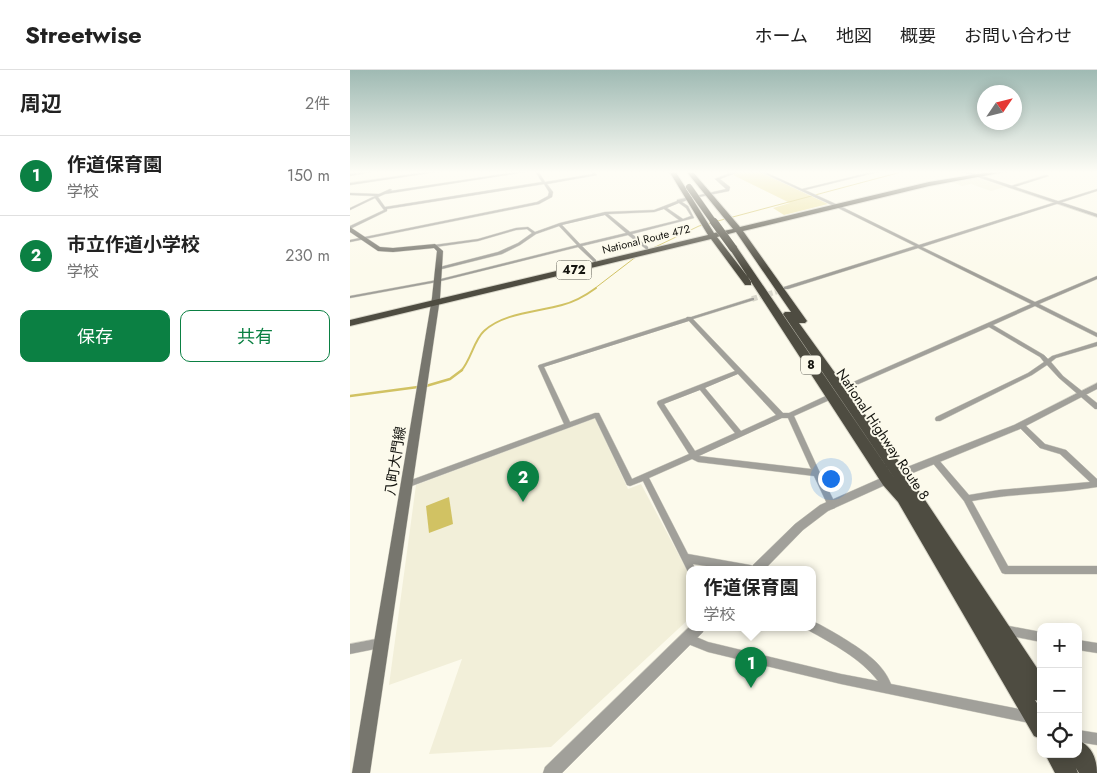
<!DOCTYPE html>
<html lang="ja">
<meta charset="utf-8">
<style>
:root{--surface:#fff;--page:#f2f2f2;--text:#222;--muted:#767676;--line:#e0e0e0;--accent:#0b8043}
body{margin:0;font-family:Jost,"Noto Sans JP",sans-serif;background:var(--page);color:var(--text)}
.controls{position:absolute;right:15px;bottom:15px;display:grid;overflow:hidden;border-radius:10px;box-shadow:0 2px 12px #0003}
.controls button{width:45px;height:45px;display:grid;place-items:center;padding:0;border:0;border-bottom:1px solid var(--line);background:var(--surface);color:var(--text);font:25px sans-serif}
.compass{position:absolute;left:627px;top:15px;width:45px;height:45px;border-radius:50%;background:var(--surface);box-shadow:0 2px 12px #0003;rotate:55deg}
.you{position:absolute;left:480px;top:408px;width:18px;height:18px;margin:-12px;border:4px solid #fff;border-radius:50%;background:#1a73e8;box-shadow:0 0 0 8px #1a73e833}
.badge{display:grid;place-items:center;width:32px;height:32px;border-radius:50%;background:var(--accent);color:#fff;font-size:16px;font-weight:700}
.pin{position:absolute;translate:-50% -41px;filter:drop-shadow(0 1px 2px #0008)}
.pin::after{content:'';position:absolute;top:26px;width:18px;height:15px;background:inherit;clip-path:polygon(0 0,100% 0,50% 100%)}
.popup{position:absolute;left:336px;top:496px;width:130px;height:65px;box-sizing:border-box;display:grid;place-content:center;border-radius:10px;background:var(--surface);filter:drop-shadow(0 1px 4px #0005);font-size:16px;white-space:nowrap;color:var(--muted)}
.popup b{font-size:19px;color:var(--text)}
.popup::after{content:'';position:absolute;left:50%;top:100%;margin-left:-10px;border:10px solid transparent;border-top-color:var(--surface)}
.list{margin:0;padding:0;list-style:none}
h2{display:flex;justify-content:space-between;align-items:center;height:65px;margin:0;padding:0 20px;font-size:21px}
h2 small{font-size:16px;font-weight:400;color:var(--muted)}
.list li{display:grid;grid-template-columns:32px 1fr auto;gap:15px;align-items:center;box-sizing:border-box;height:80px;padding:0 20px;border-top:1px solid var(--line)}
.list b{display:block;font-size:19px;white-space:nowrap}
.list p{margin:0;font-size:16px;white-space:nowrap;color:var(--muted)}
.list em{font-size:16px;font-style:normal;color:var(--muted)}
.actions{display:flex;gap:10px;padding:15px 20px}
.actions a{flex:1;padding:11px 0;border:1px solid var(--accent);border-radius:10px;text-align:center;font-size:18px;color:var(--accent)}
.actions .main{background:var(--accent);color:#fff}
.icon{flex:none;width:28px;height:28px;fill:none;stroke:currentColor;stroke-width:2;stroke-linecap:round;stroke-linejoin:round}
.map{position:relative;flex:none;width:747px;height:703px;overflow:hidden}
header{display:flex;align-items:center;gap:30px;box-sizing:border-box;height:70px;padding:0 25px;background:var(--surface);border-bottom:1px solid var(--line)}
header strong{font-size:24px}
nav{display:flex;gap:28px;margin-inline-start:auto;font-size:18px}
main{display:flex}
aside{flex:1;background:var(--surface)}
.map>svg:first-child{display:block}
.built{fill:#f2efd9}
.green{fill:#ece29f}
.water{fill:#d1c263}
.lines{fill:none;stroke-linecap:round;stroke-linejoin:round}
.stream-far2{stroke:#d1c263;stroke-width:1}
.stream-far1{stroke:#d1c263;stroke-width:2}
.stream{stroke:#d1c263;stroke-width:2.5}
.minor-tunnel{stroke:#d9d7cb;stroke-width:5.5;stroke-dasharray:5.5 2.5;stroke-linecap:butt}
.minor-casing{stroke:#d7d5c8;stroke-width:1}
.tertiary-casing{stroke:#d7d5c8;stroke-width:1}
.secondary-casing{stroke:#d7d5c8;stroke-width:1}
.trunk-casing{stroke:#d7d5c8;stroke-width:2}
.minor{fill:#a1a09a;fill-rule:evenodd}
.tertiary{fill:#a1a09a;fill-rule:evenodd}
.secondary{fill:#77766e;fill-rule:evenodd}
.trunk{fill:#4e4c41;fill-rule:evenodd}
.trunk-bridge-far1-casing{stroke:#d7d5c8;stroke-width:7;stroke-linecap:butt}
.trunk-bridge-casing{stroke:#d7d5c8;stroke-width:8;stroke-linecap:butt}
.trunk-bridge-far1{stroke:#4e4c41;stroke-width:6}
.trunk-bridge{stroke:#4e4c41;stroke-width:8}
.labels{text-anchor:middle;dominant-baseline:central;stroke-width:4;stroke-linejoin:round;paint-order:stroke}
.far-street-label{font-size:11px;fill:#13130e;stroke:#fcfaec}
.shield{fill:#fcfaec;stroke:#595851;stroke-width:1}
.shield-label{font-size:12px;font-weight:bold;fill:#13130e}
.street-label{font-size:14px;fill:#13130e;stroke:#fcfaec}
</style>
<header>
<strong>Streetwise</strong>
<nav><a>ホーム</a><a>地図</a><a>概要</a><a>お問い合わせ</a></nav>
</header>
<main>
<aside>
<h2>周辺<small>2件</small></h2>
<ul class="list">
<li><span class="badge">1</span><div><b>作道保育園</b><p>学校</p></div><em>150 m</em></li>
<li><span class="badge">2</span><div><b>市立作道小学校</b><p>学校</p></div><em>230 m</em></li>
</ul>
<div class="actions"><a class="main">保存</a><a>共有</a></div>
</aside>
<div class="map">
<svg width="747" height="703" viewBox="0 0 747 703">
<rect width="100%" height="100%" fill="#fcfaec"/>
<!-- built -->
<path class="built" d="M627 108 655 117 641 121 621 114 612 116 602 112Z
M245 348 278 419 291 414 340 506V548L201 677 79 684 112 589 39 615 66 415Z"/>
<!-- green -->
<path class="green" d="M390 101H408L478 134 434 145 423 138 440 133 381 104Z"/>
<!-- water -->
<path class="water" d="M99 427 103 454 79 463 76 436Z"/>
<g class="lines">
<!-- stream-far2 -->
<path class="stream-far2" d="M301 179 349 156 555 101
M244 219 287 186"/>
<!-- stream-far1 -->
<path class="stream-far1" d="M111 301C121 290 124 270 134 261 153 243 187 242 212 235 224 232 235 226 246 218"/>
<!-- stream -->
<path class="stream" d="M76 316 100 309 112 300
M0 326 68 317"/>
<!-- minor-tunnel -->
<path class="minor-tunnel" d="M402 229 435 219"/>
<!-- minor casing -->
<g class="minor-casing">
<path id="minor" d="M18 101H26L0 106V104Z
M84 101H93L0 115V113Z
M173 101H182L35 124 28 127 35 137 192 112 185 101H188L195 112 243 104 240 101H243L247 105 197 114 203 122 202 127 189 134 0 172V170L187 132 198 126 199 122 194 114 37 139V141L0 159V156L34 140 25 128 0 140V138L25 126 0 125V123L29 124 40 119 42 120 40 121Z
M409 101H413L452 119 526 101H532L455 120 488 135 569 175 747 119V121L572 177 685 232 747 206V209L689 234 747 263V267L685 236 643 255 694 285 698 289 702 286 747 272V276L706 288 701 292 713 306 747 333V339H745L709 308 697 295 682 305 590 351H586L585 349 586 347 678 303 694 292 690 287 639 257 504 316 490 319H488L487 317 488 315 501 313 681 234 568 178 438 219H434V217L565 176 486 137Z
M696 105 699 106 661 118 658 117Z
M339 127 340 129 332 132 338 136 344 148 282 164 298 177V179H296L278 165 232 176 246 190V192H244L228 177 87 212 0 228V226L87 210 227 175 209 156 186 164 170 175 152 184 88 200 86 199V198L148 182 168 173 182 163 177 159 166 160 128 171 85 177H84V175L128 169 166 158 178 157 185 162 210 153 255 142 304 140 327 131V130ZM329 133 336 138 341 146 333 149 317 138ZM314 139 329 150 280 162 258 144 304 142ZM255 145 276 163 230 174 212 155Z
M402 228H404V230L343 249 433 343H439L480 324H484L485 326 484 328 444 346 470 403 486 435 485 438 482 439 479 438 464 406 348 392 342 389 299 408 338 484 400 495 403 496 404 499H376L343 494 345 499H340V503L338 502 293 411 280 416 277 415 245 348 59 417 56 418 53 417 52 415 53 413 214 354 188 296 189 295 336 248 337 247H341ZM339 251 385 301 308 331 307 333 308 335 339 384 282 409 249 343H245L220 352 194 297ZM388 304 426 345 391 361 355 318ZM350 320 385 363 345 381 314 334ZM432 348H438L461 399 349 386Z
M671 352 673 353 695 374 716 380 747 409V417C706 424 664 423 622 431L658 496H747V504H655L652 503 614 431 581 391 582 389 585 388 588 389 619 425 649 420 740 412 710 384 690 378 669 357 668 355Z
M462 551C472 555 481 561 490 566 509 578 532 591 541 614L679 641 683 643 685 647 683 651 679 653 491 614 358 582 333 572 332 568 333 564 337 563 358 572 491 604 528 611C510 588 483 574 458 560L457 557H462Z
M654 555 691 562V572L650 564 649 560 650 556Z
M31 568 35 569 36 573 35 577 0 584V574Z
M728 570 747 573V583L728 580Z
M728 660 747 663V675L728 672Z"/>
</g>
<!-- tertiary casing -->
<g class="tertiary-casing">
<path id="tertiary" d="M385 101H391L370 109 380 117 379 121 339 129 337 128 376 119 365 109Z
M610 101H617L747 144V147Z
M747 313V319L670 359 553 407 478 441 453 460 415 499H401L403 495 445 454 470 435 547 401 664 355Z
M340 556 354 557 353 562 212 703H193L195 697Z"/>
</g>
<!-- secondary casing -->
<g class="secondary-casing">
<path id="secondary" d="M0 157 30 177 43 178 85 174 93 181 90 228 20 703H2L82 228 87 181 84 178 43 182 28 181 0 162Z"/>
</g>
<!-- trunk casing -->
<g class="trunk-casing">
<path id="trunk" d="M319 101H325L364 163 383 159 336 101H342L390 157 579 112 646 101H660L579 116 393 161 457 251 455 253H449L555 400 691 604V632L685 630 691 639V669L684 666 548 432 533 415 379 178 386 176 547 412 433 244 435 242H441L386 162 367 167 401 211V215H395L361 169 0 256V250L358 165Z
M728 670C742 676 747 689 747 703H729L726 698 728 703H705L695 684H728Z"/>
</g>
<!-- minor -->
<use href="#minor" class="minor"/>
<!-- tertiary -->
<use href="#tertiary" class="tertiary"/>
<!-- secondary -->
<use href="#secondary" class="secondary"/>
<!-- trunk -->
<use href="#trunk" class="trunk"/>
<!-- trunk-bridge-far1 casing -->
<g class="trunk-bridge-far1-casing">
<path id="trunk-bridge-far1" d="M339 117 365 154"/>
</g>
<!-- trunk-bridge casing -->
<g class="trunk-bridge-casing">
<path id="trunk-bridge" d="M364 152 383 178"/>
</g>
<!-- trunk-bridge-far1 -->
<use href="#trunk-bridge-far1" class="trunk-bridge-far1"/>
<!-- trunk-bridge -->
<use href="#trunk-bridge" class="trunk-bridge"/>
</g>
<!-- sky -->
<linearGradient id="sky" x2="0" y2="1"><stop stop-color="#9fbab3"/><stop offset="0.51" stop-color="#fefdf6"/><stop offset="1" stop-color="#fefdf6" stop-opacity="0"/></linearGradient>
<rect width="747" height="200" fill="url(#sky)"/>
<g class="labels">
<!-- far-street labels -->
<g class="far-street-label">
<text transform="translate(296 169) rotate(-14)">National Route 472</text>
</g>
<!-- shield labels -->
<g class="shield">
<rect x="206.5" y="190.5" width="35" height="19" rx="4"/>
<rect x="451" y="285.5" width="20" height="19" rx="4"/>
</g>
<g class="shield-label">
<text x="224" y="200">472</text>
<text x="461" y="295">8</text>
</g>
<!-- street labels -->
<g class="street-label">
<text transform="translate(533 364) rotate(56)">National Highway Route 8</text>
<text transform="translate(45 391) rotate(-81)">八町大門線</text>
</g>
</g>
</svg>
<div class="controls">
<button>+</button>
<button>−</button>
<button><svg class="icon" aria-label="locate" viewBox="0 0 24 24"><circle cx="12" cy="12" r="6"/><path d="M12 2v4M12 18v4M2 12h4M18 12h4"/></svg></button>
</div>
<svg class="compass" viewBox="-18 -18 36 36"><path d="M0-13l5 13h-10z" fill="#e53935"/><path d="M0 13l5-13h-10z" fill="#767676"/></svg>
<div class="you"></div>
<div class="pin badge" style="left:401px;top:618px">1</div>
<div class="popup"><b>作道保育園</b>学校</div>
<div class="pin badge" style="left:173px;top:432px">2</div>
</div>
</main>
